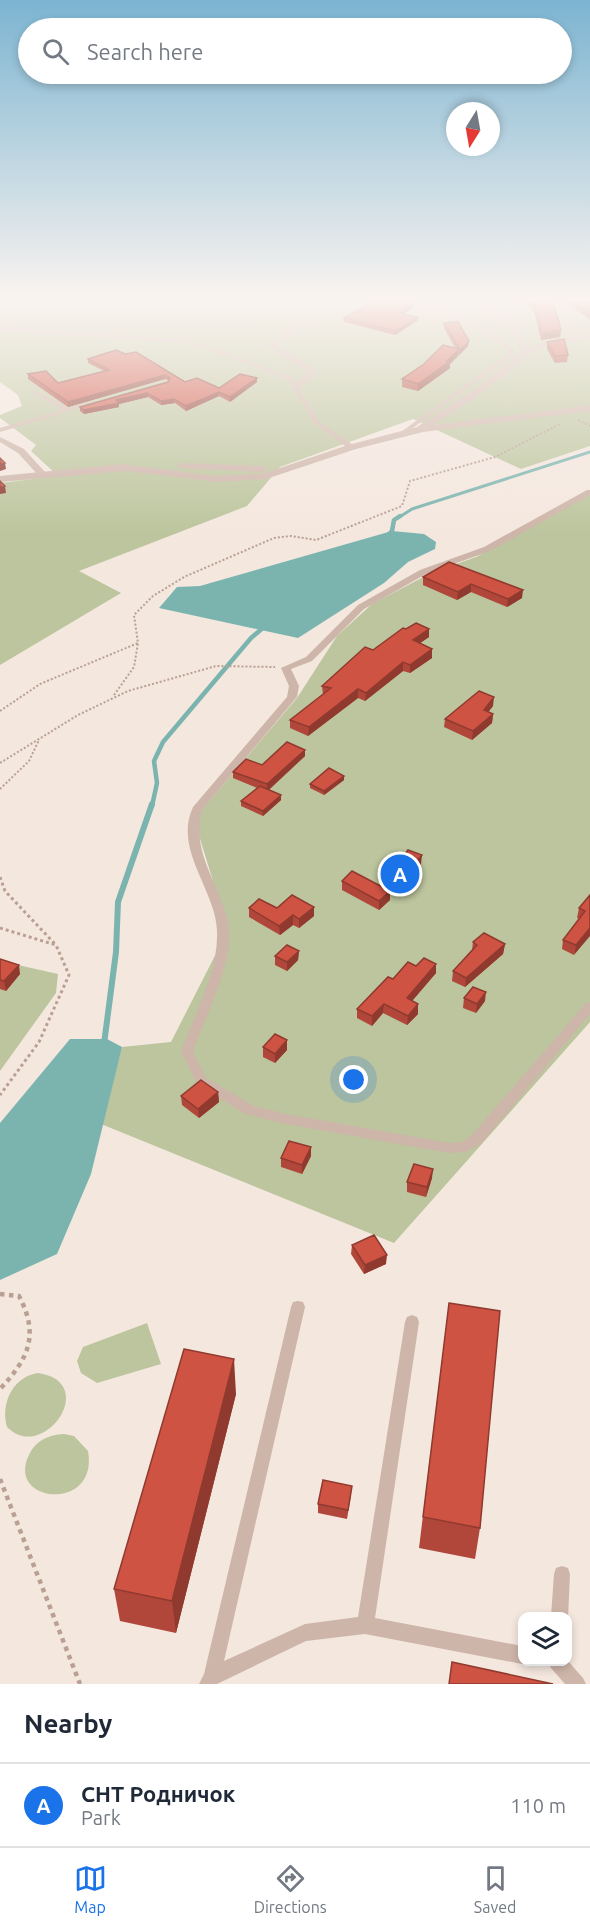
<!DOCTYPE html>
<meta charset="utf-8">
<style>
:root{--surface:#fff;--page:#f6f6f7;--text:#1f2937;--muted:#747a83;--line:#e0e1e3;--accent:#1a73e8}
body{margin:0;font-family:Ubuntu,sans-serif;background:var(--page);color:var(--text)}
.controls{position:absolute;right:18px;bottom:18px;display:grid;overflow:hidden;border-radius:12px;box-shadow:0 3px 9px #0003}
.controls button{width:54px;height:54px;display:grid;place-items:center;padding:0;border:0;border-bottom:2px solid var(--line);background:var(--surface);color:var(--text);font:30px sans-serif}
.compass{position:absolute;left:446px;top:102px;width:54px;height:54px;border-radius:50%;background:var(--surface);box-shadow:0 3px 9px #0003;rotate:191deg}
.you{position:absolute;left:354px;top:1080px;width:21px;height:21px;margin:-15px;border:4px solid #fff;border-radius:50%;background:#1a73e8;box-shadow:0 0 0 9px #1a73e833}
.badge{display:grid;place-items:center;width:39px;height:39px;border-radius:50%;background:var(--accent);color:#fff;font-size:20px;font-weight:700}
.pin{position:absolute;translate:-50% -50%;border:3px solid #fff;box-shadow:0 2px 6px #0006}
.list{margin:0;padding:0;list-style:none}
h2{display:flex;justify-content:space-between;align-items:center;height:78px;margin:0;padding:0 24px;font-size:26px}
h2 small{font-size:20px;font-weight:400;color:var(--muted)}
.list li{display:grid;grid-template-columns:39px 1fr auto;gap:18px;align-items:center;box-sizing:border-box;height:84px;padding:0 24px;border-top:2px solid var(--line)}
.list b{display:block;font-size:22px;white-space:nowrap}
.list p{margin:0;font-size:20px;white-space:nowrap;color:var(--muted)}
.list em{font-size:20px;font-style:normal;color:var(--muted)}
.icon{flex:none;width:33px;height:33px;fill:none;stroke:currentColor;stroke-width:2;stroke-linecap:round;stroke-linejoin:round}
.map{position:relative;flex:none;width:590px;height:1684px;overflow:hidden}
.search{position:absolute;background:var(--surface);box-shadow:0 3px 9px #0003;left:18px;right:18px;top:18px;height:66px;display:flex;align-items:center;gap:15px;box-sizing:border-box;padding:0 21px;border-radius:33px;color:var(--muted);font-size:22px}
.sheet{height:162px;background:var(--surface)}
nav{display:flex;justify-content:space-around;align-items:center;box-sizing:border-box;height:84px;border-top:2px solid var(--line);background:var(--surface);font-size:16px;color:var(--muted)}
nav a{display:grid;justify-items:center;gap:3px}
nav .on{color:var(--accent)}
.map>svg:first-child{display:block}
.green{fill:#bcc59d}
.water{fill:#7bb4af}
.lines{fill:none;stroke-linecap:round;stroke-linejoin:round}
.stream-far2{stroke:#7bb4af;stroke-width:3}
.stream-far1{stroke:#7bb4af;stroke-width:4.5}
.stream{stroke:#7bb4af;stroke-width:6}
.path-far2{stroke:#ba9f93;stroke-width:2;stroke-dasharray:2 2;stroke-linecap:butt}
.path-far1{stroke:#ba9f93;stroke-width:3;stroke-dasharray:3 3;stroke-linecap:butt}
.path{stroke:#ba9f93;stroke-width:4.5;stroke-dasharray:4.5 4.5;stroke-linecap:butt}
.lane{fill:#ceb5a9;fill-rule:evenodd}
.street{fill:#ceb5a9;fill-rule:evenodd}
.wall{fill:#b1473a}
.shaded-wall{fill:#903a2f}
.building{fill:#ce5343;stroke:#903a2f;stroke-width:1.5}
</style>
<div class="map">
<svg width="590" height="1684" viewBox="0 0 590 1684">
<rect width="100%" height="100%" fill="#f4e7de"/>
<!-- green -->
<path class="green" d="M0 298H590V446L521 469 413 419 280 467 247 506 79 571 121 593 0 665V483L58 476 31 451 36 445 0 418V415L22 406 18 395 0 382Z
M590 494V1022L394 1243 101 1124 122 1047 171 1042 228 930 194 819 297 698 337 636 372 604 431 573 476 557Z
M0 961 58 974 56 993 0 1071Z
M147 1323 161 1364 97 1383 81 1373 77 1361 83 1347Z
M38 1373C101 1382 43 1464 7 1427 0 1403 14 1376 38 1373Z
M64 1434 74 1436 88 1451C99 1513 5 1503 29 1455 36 1440 49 1435 64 1434Z"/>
<!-- water -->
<path class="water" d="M392 531 424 534 436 542 435 549 408 562 384 583 298 638 159 608 177 587 200 586Z
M70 1039H107L122 1047 91 1174 57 1254 0 1280V1123Z"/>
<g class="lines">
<!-- stream-far2 -->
<path class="stream-far2" d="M398 518 412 509 590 452"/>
<!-- stream-far1 -->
<path class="stream-far1" d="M387 536 392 531 394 520 400 516
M152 806 157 783 154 761 163 742 251 638 264 627"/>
<!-- stream -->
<path class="stream" d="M104 1044 116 952 118 902 152 804"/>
<!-- path-far2 -->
<path class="path-far2" d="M442 300 474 299
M578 420 590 426
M114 695 134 667 138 643
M0 711 40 684 138 643 134 615 153 596 184 577 274 538 291 536 316 540 402 506 410 481 495 457 560 424
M0 763 78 715 128 691 216 666 275 667
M0 789 29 761 39 740"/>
<!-- path-far1 -->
<path class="path-far1" d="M0 877 5 891 55 944
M0 928 56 945 69 975 39 1042 0 1095"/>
<!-- path -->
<path class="path" d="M0 1294 19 1296C40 1336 28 1359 0 1389
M0 1479 80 1684"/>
<!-- lane -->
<path class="lane" d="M3 298H11L0 304V300Z
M405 298H413L476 323 514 349 515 354 403 435 401 434V432L509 353V351L472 325Z
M0 327 192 340 293 377 319 421 356 447 349 449 314 423 288 379 189 343 0 331Z
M33 391H37L68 408 95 401 98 403 0 432V428L62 410 33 393Z
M0 437 24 449 45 472V476H39L18 453 0 442Z
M587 490H590V495L490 551 426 574 364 609 312 661 291 669 299 686 297 697 202 810C190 856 223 886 229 928 233 964 205 1018 193 1051L206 1078 254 1106 286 1114 449 1143 463 1142 471 1136 586 1003 590 1002V1014L481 1144 465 1152 449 1153 286 1124 245 1114 197 1084 181 1051C194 1015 219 971 217 931 216 890 173 850 193 807L287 697 289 686 281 668 306 657 358 605 420 570 484 547Z
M298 1301 303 1302 305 1307 224 1661 305 1624 358 1617 405 1322 407 1317 412 1315 417 1317 419 1322 375 1618 522 1646V1662H527L522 1664 365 1634 306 1641 217 1684H199L204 1674 291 1307 293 1302Z
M562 1566 568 1568 570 1574 568 1619V1616H551L554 1574 556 1568Z
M568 1661 583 1678 586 1684H565L551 1668 548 1662Z"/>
<!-- street -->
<path class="street" d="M481 298H489L500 313 518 327 528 348 541 342 590 334V340L543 347 529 355 486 390 434 425 590 405V411L423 432 356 449 266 479 217 482 126 471 0 482V476L122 464 217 476 265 473 348 445 417 427 480 386 521 352 511 330 494 317Z
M307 318 311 321 310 323 276 344 319 373 297 390 292 387 308 373 266 344Z
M182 463 263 466 268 469 263 472 178 468V464Z"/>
</g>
<!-- wall -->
<path class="wall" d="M526 298H552L561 330 560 337 541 340 534 311 528 306Z
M560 298H590V320Z
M414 303V307L403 314 418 317 417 321 395 335 344 322V318Z
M444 323 468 346 459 355V354L458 356 450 364V368L418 391 402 387V379L424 364 455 348 444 328Z
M547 342 568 355 567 362 555 363 547 349Z
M116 350 185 382 219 388 257 378V382L230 402 219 396 186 411 175 403 161 405 148 397 119 404V407L84 414 80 411V407L168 382 169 381 165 379 68 407 28 379V374L58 383 104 371 88 363V359Z
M449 562 522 598 507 607 471 592 457 600 423 585V577Z
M406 629H429V637L420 643 432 649V658L410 673 403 671 365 701 358 698 308 736 290 728V720L323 695 322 686 373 650Z
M493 706 488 712 493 714 492 723 472 740 444 727 445 719Z
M305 750V756L269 790 281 800 263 816 241 806V801L257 788 233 778V772L262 765Z
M344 776V780L324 795 310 788V784Z
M400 861 421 864 413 875 399 870Z
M342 881 390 891V900L379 910 342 890Z
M590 895 574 955 562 949 563 940 580 919 577 918 579 908Z
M249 908H277L314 916 299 928 293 925 280 935 249 917Z
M473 942 505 944 503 954 465 987 452 981 453 971 472 950Z
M299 951 298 960 287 971 275 965V956Z
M0 959 20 974 6 991 0 989Z
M436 964V973L412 1001 418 1004V1014L407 1025 383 1013 372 1026 357 1018V1009L393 979Z
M464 998 485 1001 476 1013 463 1008Z
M287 1040V1050L275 1063 263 1057V1047Z
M218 1092 219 1102 199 1118 182 1105 181 1096Z
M311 1147V1156L302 1174 281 1167V1158Z
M432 1178 426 1197 407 1192V1182Z
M352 1245 386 1264 364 1274 351 1254Z
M449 1303 480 1528 475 1559 419 1548Z
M236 1394 176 1633 120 1621 114 1589Z
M351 1495 347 1519 318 1513V1504Z"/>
<!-- shaded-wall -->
<path class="shaded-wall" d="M414 303V307L400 317V313Z
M418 317 417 321 395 335V331Z
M561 330 560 337 541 340 542 333Z
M469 341 468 346 459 355 460 350Z
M459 349 458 356 450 364V368L418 391V384L447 361Z
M165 375V379L68 407V402Z
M257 378V382L230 402V397Z
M219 392V396L186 411V406Z
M147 393 148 397 119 404V407L84 414V410L116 400Z
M174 399 175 403 161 405V401Z
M5 463 6 469 0 471V464Z
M5 486 6 493 0 494V487Z
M471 584V592L457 600 458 592Z
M523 590 522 598 507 607 508 599Z
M429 629V637L413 648V640Z
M432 649V658L410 673V665Z
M403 662V671L365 701 366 693Z
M358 689V698L308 736 309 727Z
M494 697 493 706 483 719 484 710Z
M493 714 492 723 472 740 473 731Z
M305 750V756L267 791V784Z
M344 776V780L324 795V791Z
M281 795V800L263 816V811Z
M422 855 421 864 413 875V866Z
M390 891V900L379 910V901Z
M314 907V916L299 928V919Z
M293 915V925L280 935 279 926Z
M590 928V936L574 955 576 945Z
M505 944 503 954 465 987 466 978Z
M299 951 298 960 287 971V962Z
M436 964V973L406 1008 407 998Z
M19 965 20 974 6 991 4 981Z
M486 992 485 1001 476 1013 477 1004Z
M384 1004 383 1013 372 1026V1016Z
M418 1004V1014L407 1025 408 1016Z
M287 1040V1050L275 1063V1054Z
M218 1092 219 1102 199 1118 198 1109Z
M311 1147V1156L302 1174V1165Z
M433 1169 432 1178 426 1197 427 1187Z
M387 1255 386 1264 364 1274 365 1265Z
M234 1359 236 1394 176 1633 172 1601Z"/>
<!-- building -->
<path class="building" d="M380 298H387L414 303 400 313 418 317 395 331 344 318Z
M528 298H552L561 330 542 333 535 305 529 300Z
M570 298H590V313Z
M458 322 469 341 460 350 444 323Z
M564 339 568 355 555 356 547 342Z
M443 345 459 349 447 361H450L418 384 402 379 424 364Z
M116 350 125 354 136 352 185 382 197 378 219 388 240 374 257 378 230 397 219 392 186 406 174 399 161 401 147 393 116 400 119 403 84 410 80 407 168 382 170 378 165 375 68 402 28 374 46 371 58 383 109 370 88 359Z
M0 458 5 463 0 464Z
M0 481 5 486 0 487Z
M449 562 523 590 508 599 471 584 458 592 423 577Z
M416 623 429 629 413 640 432 649 410 665 403 662 366 693 358 689 309 727 290 720 331 688 322 686 365 647 373 650 403 628 406 629Z
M479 691 494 697 484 710 493 714 473 731 445 719Z
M287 742 305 750 267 784 233 772 246 759 262 765Z
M329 768 344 776 324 791 310 784Z
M260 786 281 795 263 811 241 801Z
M408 850 422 855 413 866 400 861Z
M352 871 390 891 379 901 342 881Z
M292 895 314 907 299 919 293 915 279 926 249 908 259 899 277 908Z
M590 895V928L576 945 563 940 585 911 579 908Z
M484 933 505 944 466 978 453 971 477 945 473 942Z
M287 945 299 951 287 962 275 956Z
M424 958 436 964 407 998 418 1004 408 1016 384 1004 372 1016 357 1009 388 977 393 979 408 962 416 966Z
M0 959 19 965 4 981 0 980Z
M473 987 486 992 477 1004 464 998Z
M275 1034 287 1040 275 1054 263 1047Z
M201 1080 218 1092 198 1109 181 1096Z
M289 1141 311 1147 302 1165 281 1158Z
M414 1164 433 1169 427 1187 407 1182Z
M374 1235 387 1255 365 1265 352 1245Z
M449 1303 500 1311 480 1528 423 1517Z
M184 1349 234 1359 172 1601 114 1589Z
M323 1480 352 1486 348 1510 318 1504Z
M452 1662 553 1684H449Z"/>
<!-- sky -->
<linearGradient id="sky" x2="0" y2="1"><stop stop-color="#7cb4d1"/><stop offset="0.56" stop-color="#faf4f0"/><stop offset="1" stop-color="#faf4f0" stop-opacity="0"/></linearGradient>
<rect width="590" height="534" fill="url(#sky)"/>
</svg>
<div class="controls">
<button><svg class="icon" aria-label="layers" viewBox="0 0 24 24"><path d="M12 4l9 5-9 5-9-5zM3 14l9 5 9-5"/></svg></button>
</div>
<svg class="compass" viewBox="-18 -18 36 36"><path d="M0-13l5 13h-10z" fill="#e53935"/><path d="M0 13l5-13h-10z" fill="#747a83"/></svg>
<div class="you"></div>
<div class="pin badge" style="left:400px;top:874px">A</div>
<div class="search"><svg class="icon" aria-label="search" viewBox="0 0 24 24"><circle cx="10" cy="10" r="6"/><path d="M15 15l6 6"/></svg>Search here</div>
</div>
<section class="sheet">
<h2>Nearby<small></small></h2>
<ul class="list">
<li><span class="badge">A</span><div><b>СНТ Родничок</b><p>Park</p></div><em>110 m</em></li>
</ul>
</section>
<nav>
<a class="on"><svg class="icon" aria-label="map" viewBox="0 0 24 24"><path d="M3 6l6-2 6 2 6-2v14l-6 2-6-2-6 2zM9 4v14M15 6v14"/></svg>Map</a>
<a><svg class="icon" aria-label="directions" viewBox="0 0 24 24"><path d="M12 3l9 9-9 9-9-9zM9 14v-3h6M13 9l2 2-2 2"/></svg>Directions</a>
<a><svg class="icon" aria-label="saved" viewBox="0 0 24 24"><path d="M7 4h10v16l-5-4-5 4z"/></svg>Saved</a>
</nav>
